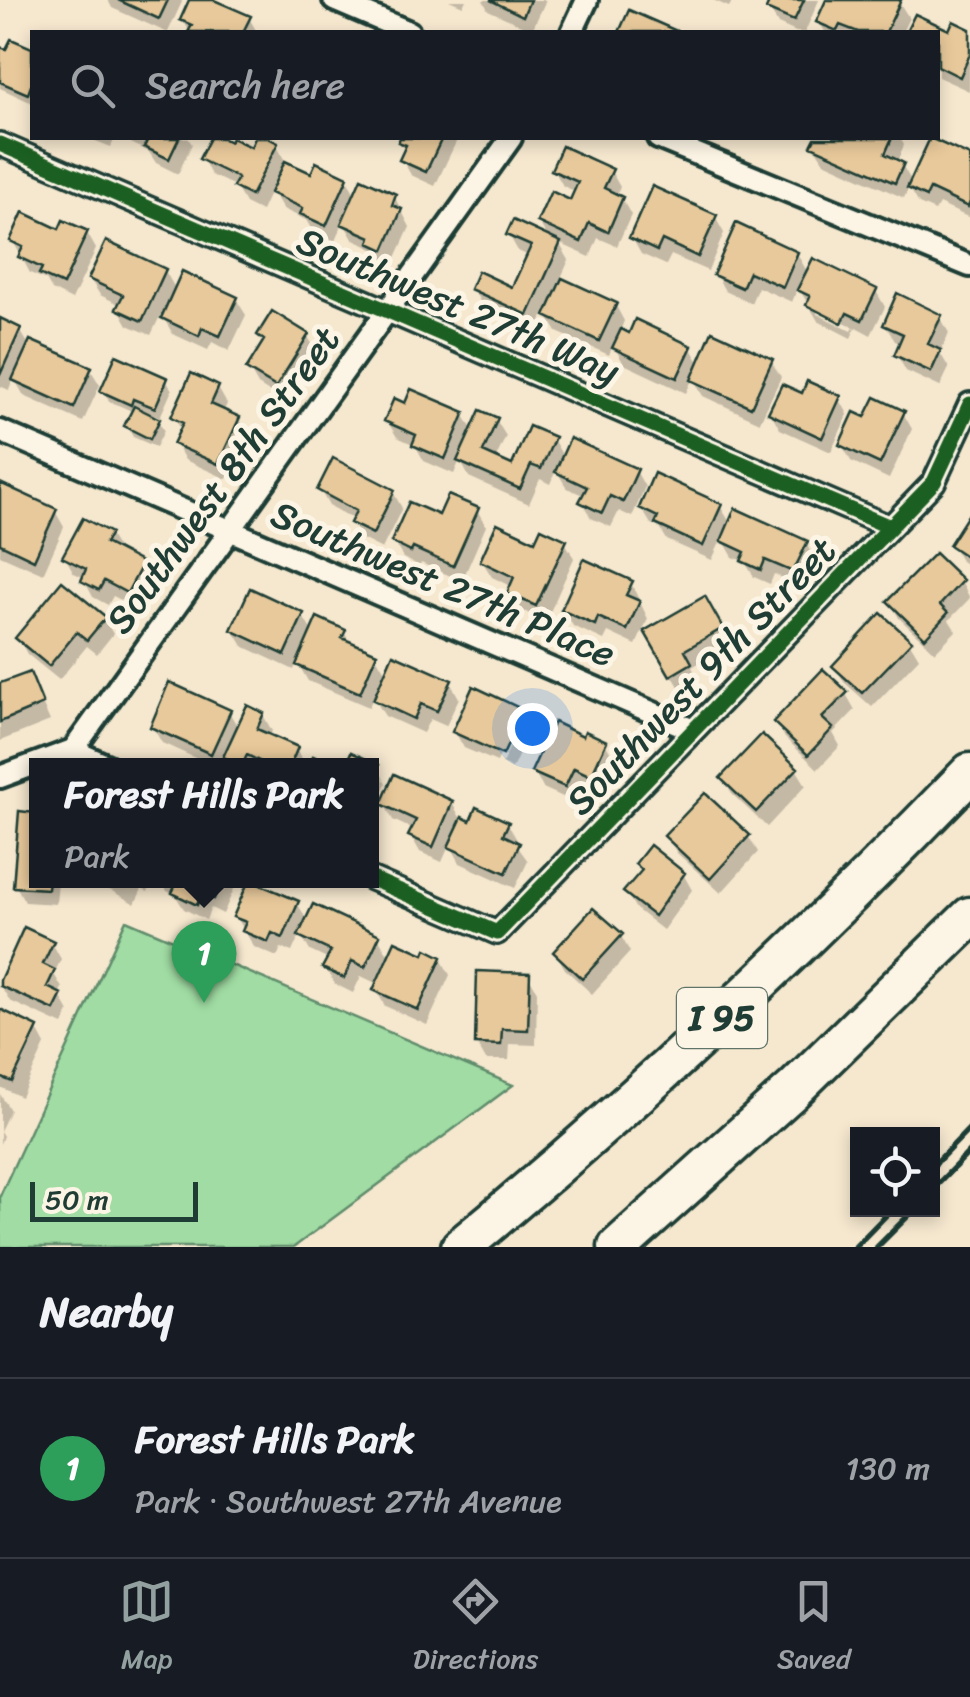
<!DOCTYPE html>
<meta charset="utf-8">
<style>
:root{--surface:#171b24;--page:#242831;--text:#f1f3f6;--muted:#9ea1a6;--line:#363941;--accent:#92a19f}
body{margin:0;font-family:Sriracha,sans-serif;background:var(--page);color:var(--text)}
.controls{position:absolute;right:30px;bottom:30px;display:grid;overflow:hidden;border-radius:0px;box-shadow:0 5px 15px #0003}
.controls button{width:90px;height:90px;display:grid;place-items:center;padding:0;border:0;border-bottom:2px solid var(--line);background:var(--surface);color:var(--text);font:50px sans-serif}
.scale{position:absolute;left:30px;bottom:25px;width:168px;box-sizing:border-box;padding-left:10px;border:5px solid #1f3d34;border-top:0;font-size:28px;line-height:35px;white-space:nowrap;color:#1f3d34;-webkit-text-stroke:8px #fcf5e5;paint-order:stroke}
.you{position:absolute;left:532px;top:728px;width:35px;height:35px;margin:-25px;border:8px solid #fff;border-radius:50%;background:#1a73e8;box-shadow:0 0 0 15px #1a73e833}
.badge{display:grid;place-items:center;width:65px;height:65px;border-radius:50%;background:var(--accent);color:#fff;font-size:32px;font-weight:700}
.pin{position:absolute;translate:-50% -82px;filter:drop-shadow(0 2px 5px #0008)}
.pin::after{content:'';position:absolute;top:52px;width:35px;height:30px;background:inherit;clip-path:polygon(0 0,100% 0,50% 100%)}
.popup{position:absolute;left:29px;top:758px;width:350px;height:130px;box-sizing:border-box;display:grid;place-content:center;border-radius:0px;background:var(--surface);filter:drop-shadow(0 2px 8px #0005);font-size:32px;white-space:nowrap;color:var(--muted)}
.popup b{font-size:38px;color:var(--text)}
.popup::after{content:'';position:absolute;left:50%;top:100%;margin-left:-20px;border:20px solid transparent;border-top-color:var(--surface)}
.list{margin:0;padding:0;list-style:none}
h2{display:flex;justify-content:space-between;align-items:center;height:130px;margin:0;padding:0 40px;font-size:42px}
h2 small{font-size:32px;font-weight:400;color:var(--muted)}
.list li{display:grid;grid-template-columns:65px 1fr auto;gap:30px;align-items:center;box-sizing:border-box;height:180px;padding:0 40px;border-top:2px solid var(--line)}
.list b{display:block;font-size:38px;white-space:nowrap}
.list p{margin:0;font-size:32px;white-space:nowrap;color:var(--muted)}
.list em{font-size:32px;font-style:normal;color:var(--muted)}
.icon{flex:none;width:55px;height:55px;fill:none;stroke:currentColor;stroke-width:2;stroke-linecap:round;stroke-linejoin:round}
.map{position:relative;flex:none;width:970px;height:1247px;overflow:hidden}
.search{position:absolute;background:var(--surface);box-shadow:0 5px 15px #0003;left:30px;right:30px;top:30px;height:110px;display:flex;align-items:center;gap:25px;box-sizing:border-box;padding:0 35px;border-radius:0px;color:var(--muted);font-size:38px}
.sheet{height:310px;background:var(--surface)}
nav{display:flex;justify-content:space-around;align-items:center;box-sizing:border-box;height:140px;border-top:2px solid var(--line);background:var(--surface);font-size:28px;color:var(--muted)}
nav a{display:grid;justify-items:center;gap:5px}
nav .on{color:var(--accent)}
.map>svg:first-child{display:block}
.green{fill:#a0dca3;stroke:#608c6c;stroke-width:2.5}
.shadow{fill:#0003;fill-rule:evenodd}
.building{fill:#e8c99b;stroke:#1f3d34;stroke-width:2.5}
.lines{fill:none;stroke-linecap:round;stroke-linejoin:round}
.minor-casing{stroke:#1f3d34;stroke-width:28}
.motorway-casing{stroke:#1f3d34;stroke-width:45}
.minor{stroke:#fcf5e5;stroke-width:20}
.motorway{stroke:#fcf5e5;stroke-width:38}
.rail{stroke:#1f3d34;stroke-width:6}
.cycleway-casing{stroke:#fcf5e5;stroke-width:21}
.cycleway{stroke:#1b5e20;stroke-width:15}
.labels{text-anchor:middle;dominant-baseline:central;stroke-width:10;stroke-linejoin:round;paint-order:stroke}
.shield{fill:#fcf5e5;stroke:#617469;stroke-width:2.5}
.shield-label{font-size:35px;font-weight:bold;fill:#1f3d34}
.street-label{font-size:38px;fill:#1f3d34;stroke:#fcf5e5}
</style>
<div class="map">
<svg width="970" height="1247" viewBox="0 0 970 1247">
<rect width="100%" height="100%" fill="#f6e8cf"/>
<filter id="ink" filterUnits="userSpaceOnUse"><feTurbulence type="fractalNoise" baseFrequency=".01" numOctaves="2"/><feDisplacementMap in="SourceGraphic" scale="20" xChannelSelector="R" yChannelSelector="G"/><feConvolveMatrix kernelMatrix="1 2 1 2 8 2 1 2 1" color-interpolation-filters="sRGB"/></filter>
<g filter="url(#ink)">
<!-- green -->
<path class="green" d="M126 920 513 1085 294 1247H0V1196Z"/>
<!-- shadow -->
<path class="shadow" d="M108 0H181L182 2 168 32H166L112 8Z
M192 0H208L249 18 257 32H190L183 20Z
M449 0H466L463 6Z
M483 0H546L532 30 488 10Z
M713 0H733L729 7Z
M760 0H819L805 32H796L778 24 769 8 770 5Z
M829 0H896L899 2 909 18 902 32H825L819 21Z
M916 17 951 33 970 31 969 91 938 77V32H909Z
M12 42 32 51V103L0 88V50L7 53Z
M88 138H115L111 147Z
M128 138H188L192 144 178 174 156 163 149 152 131 143Z
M213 138 252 150 258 138H262L276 144 285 161 284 163 313 176 347 179 356 196H394L410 227 393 264 381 259 375 250 353 239 343 222 335 241 312 230 306 220 283 209 271 189 261 211 245 203 235 186 211 175 202 158Z
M402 138H458L435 186 411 175 402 159 406 151 401 142Z
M818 138H900L904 145 897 162 902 165 912 182 970 159V218L939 204 935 211 919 204 909 187 904 198 824 162 814 146Z
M554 170 611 171 620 187 616 196 622 199 631 215 617 246 598 238 590 257 559 243 569 260 560 280 615 304 624 321 620 331 630 336 690 347 700 364 771 361 781 377 760 422 703 396 693 378 686 393 624 364 613 345 609 355 557 332 545 312 537 330 482 305 473 289 514 290 529 256 518 251 509 235 549 240 539 222 571 203 577 192 563 186Z
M715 217 724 233 708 271 671 255 666 265 641 254 632 238Z
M60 233H87L96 249 72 300 52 290 46 280 30 273 13 241Z
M797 254 808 273 876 291 885 307 871 335 856 327 851 338 818 321 798 287 792 302 758 287 751 303 725 291 716 275ZM817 308 854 327 852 331 817 314Z
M165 271 176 290 236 299 246 315 229 351 212 342 208 350 173 334 161 314 151 335 128 325 119 309 121 305 100 295 90 279Z
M940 317 949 333 940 353 949 368 940 387 906 371 897 355 902 344 895 341 885 325Z
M0 321 20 330 30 347 90 369 100 385 83 422 24 396 14 378 9 390 0 386Z
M259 335H307L316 351 285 402 258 385 249 369 265 344Z
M166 380 172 390 160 417 154 414 164 431 156 447 133 437 127 426 134 412 109 401 103 391Z
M218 388 227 404 223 412 238 418 247 435 227 479 185 460 176 444 182 431 174 417Z
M803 396 839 398 848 414 831 452 780 429 771 413Z
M903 413 912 429 889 479 851 461 842 445 867 421Z
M463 414 473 431 496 420 506 436 495 460 513 468 553 439 564 458 636 471 645 487 632 517 619 511 611 527 591 518 582 502 585 496 567 488 556 470 550 484 540 479 529 504 469 477 460 460 454 474 424 461 415 445 397 437 387 421Z
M0 486 55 511 64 527 43 574 0 555Z
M320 490 393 492 402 508 382 549 362 539 353 523 355 520 329 506Z
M720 506 731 524 806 543 815 559 802 587 774 574 770 584 754 577 745 562 733 557 722 538 712 560 667 540 660 528 651 524 641 508Z
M477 510 486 526 462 581 421 563 420 566 403 558 394 542 440 519Z
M970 517V567L961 561 952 545Z
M109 534 119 550 142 565 151 581 137 608 113 596 108 605 93 597 84 580 85 578 74 573 65 557Z
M565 542 574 558 546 621 519 609 510 592 513 587 492 577 482 561 536 544Z
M935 557 961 582 970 598 949 620 956 631 935 652 899 618 890 602Z
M631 583 648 619 636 645 608 632 604 640 573 626 564 610Z
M704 599 730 645 692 667 699 680 681 690 647 632Z
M302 615 313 633 344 632 351 645 375 655 387 675 450 682 459 698 446 726 430 719 423 733 385 716 373 697 369 707 308 681 297 662 294 670 243 646 233 630Z
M104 618 113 634 97 654 87 646 59 680 27 654 18 638Z
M910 643 919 658 872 707 844 682 835 666Z
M29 675 50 721 0 741V686Z
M846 694 855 710 833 733 840 746 818 769 785 738 776 722Z
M229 712 239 729 263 715 272 731 269 737 296 749 305 766H231L226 756 222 766H213L162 743 152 726Z
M522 712 531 728 512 769 502 764 523 718H517L497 762 464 748 455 732Z
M584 739 605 743 614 759 600 790 583 782 574 802 543 788 534 772Z
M352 756 377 767 386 783 372 817V766Z
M796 769 806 785 767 827 732 794 723 778Z
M452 803 461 819 471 824H508L517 840 515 843 528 861 515 888 460 863 450 844 442 862 420 852 411 836 414 830 393 820 384 804Z
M21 814 36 815V880H67L58 881 56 904 25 902 16 886Z
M748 836 758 852 721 893 677 853 667 837Z
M638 865 683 874 692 890 663 930 636 909 626 893 642 872Z
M92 880H154L148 892 142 889 135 904Z
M161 880H231L235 887 223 914 211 908 206 920 184 909 175 895 167 891Z
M297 903 308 921 378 937 390 958 441 959 450 975 427 1025 385 1006 376 990 378 984 361 976 353 993 335 984 325 968 329 960 310 951 300 934 292 952 281 948 277 957 254 947 236 916Z
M621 936 630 952 592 994 565 969 556 953Z
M52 943 61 959 54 974 62 988 59 994 69 1012 63 1025 10 1001 0 985Z
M528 975 537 991 536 1045 510 1044 509 1060H486L477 1044Z
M0 1012 36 1028 45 1045 21 1097 0 1087Z
M0 1094 10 1110 0 1131 3 1136 0 1144Z"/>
<!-- building -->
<path class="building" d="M118 0H168L159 19Z
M189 0H214L251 16 243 32H188L192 25 180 20Z
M490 0H530L523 16Z
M770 0H804L794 21 766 9Z
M826 0H901L886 32H858L840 25 837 31 816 22Z
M629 10 679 32H619Z
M915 14 949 30 953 21 970 29V54L960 77 938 66V32H906Z
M11 39 32 48V83L28 94 0 82V47L6 49Z
M141 138H179L169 159 144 147 147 141Z
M210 138H222L230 142 232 138 251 147 255 138H268L278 143 251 196 233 187 238 178 199 159Z
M400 138H442L426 172 399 160 406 145 398 142Z
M815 138H892L885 154 904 163 895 183 811 146Z
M930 138 970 156V202L968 207 930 189 926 197 907 188Z
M562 146 613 169 604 188 623 197 608 232 589 223 581 242 537 222 551 191 570 200 578 182 551 170Z
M285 161 311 173 316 162 348 177 326 226 300 214 303 208 270 193Z
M361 178 396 194 392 205 402 209 384 250 369 243 371 237 341 224Z
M652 186 717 215 698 257 662 240 657 251 629 238Z
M23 212 59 229 63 220 88 231 63 285 39 274 42 268 18 257 23 247 10 241Z
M513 220 561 242 528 315 470 289 478 271 512 287 531 246 506 235Z
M736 223 798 252 783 287 749 272 742 288 713 275Z
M106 241 166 269 142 321 116 309 123 295 88 279Z
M813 258 877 289 862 320 847 313 842 323 806 305 810 296 797 290Z
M182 271 238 297 220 336 202 328 199 336 161 318Z
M562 278 617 303 599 341 545 316Z
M897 293 942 315 928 344 941 350 931 372 894 355 903 334 883 325Z
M272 311 309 334 276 387 246 369 264 340 257 335Z
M0 318 21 328 0 375Z
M635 319 692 346 677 378 612 348 621 329 629 333Z
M712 331 773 359 751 407 691 380Z
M30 340 92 367 74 408 12 380Z
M116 355 168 378 155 408 133 399 131 405 100 391Z
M191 373 219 386 211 404 240 417 218 464 173 444 183 423 171 417Z
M807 381 841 396 822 438 768 413 782 384 802 393Z
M411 389 465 412 445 459 412 445 416 435 384 421 394 398 405 403Z
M875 397 905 411 880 464 839 445 854 412 865 417Z
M134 406 160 419 150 439 124 426Z
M480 410 498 418 483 452 512 465 529 426 555 437 541 469 531 465 520 489 457 461Z
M570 438 638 469 623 502 610 496 602 513 579 502 587 487 555 472Z
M333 458 395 490 373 534 350 523 356 511 317 490Z
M654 473 722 504 703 546 655 524 658 517 639 508Z
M0 483 57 509 34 560 0 544Z
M448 495 479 508 453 566 413 548 411 552 391 542 409 502 439 515Z
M735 508 808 541 793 572 765 560 761 570 741 561 745 552 721 541Z
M970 512V559L949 545Z
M83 518 111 533 105 543 143 563 127 593 104 581 99 590 81 581 86 569 62 557Z
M497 523 535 541 541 528 567 540 536 606 507 593 514 577 480 561Z
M935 553 963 580 940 605 948 613 925 638 887 601Z
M584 559 633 581 626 595 640 601 627 630 598 617 595 625 561 610Z
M62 581 106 617 87 640 77 632 49 666 15 638Z
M250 588 304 613 285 655 231 630Z
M705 596 723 628 685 650 692 663 670 676 644 631Z
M881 613 912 641 862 693 832 666Z
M317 617 346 630 342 638 377 653 360 693 296 665Z
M393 654 452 680 437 711 421 704 414 719 373 700Z
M823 669 848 692 822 718 833 728 808 755 773 722Z
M30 672 43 704 0 722V683Z
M169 682 231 710 211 754 150 727Z
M473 686 524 710 503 755 452 732Z
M247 705 264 713 257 729 298 747 290 766H269L247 755 242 766 223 757Z
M554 722 583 736 585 731 607 741 591 776 574 768 565 787 531 772Z
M762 734 798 768 756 812 720 778Z
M351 752 379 765 372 782V766H345Z
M313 756 334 766H308Z
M394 774 453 801 433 847 408 836 416 820 381 804Z
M705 793 750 835 710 879 664 836Z
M476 807 509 822 503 835 520 843 506 873 448 847 462 817 470 821Z
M19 811 36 813V880H49L48 889 13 887Z
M650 845 685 873 654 916 623 892 642 870 635 864Z
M167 880H222L214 899 202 893 197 905 172 893 176 884Z
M249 880 299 901 283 938 272 933 268 942 242 931 246 922 233 917Z
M313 904 380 935 365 967 352 961 344 978 322 968 331 951 298 936Z
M593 908 623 934 582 979 553 952Z
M24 927 54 941 43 964 55 970 47 987 62 994 54 1010 0 986V980Z
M395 941 424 954 426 949 442 957 418 1010 373 990Z
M477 971 530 973 528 1030 502 1029 501 1045 475 1044Z
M0 1009 38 1027 12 1082 0 1077Z"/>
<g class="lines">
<!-- minor casing -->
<g class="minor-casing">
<path id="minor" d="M334 0 409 32
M572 32 587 0
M658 138 970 266
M0 144 890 527
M0 431 693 730
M73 750 108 766
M0 777 73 750 511 138
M372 879 497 933 934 482 970 404"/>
</g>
<!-- motorway casing -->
<g class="motorway-casing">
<path id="motorway" d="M461 1247C640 1099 809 940 970 773
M618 1247 793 1090 970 917"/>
</g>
<!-- minor -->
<use href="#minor" class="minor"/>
<!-- motorway -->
<use href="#motorway" class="motorway"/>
<!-- rail -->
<path class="rail" d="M932 1167 970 1128
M932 1190 970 1151
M855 1247 891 1210
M877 1247 914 1210"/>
<!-- cycleway casing -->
<g class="cycleway-casing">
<path id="cycleway" d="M0 144 890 527
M372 879 497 933 934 482 970 404"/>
</g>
<!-- cycleway -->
<use href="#cycleway" class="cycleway"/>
</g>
</g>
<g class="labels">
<!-- shield labels -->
<rect class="shield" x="677" y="988" width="90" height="60" rx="8"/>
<g class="shield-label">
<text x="722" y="1018">I 95</text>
</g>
<!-- street labels -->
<g class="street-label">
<text transform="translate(458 306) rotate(23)">Southwest 27th Way</text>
<text transform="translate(223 480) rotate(-54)">Southwest 8th Street</text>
<text transform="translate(443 584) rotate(23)">Southwest 27th Place</text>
<text transform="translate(701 676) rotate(-46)">Southwest 9th Street</text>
</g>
</g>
</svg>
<div class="controls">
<button><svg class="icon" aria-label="locate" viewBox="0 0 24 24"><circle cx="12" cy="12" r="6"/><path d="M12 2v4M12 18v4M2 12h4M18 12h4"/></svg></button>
</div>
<div class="scale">50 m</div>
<div class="you"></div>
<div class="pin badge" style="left:204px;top:1003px;background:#2e9e5b">1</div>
<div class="popup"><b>Forest Hills Park</b>Park</div>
<div class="search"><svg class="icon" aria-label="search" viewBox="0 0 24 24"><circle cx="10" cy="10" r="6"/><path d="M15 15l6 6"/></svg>Search here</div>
</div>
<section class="sheet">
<h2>Nearby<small></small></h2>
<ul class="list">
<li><span class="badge" style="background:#2e9e5b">1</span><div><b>Forest Hills Park</b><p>Park · Southwest 27th Avenue</p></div><em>130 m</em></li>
</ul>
</section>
<nav>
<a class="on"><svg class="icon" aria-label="map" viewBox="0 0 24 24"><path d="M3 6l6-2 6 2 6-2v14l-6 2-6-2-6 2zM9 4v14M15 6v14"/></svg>Map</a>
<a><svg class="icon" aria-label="directions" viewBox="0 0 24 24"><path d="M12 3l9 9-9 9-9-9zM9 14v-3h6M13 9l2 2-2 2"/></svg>Directions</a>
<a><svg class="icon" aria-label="saved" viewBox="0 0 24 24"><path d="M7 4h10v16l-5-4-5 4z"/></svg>Saved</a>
</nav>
